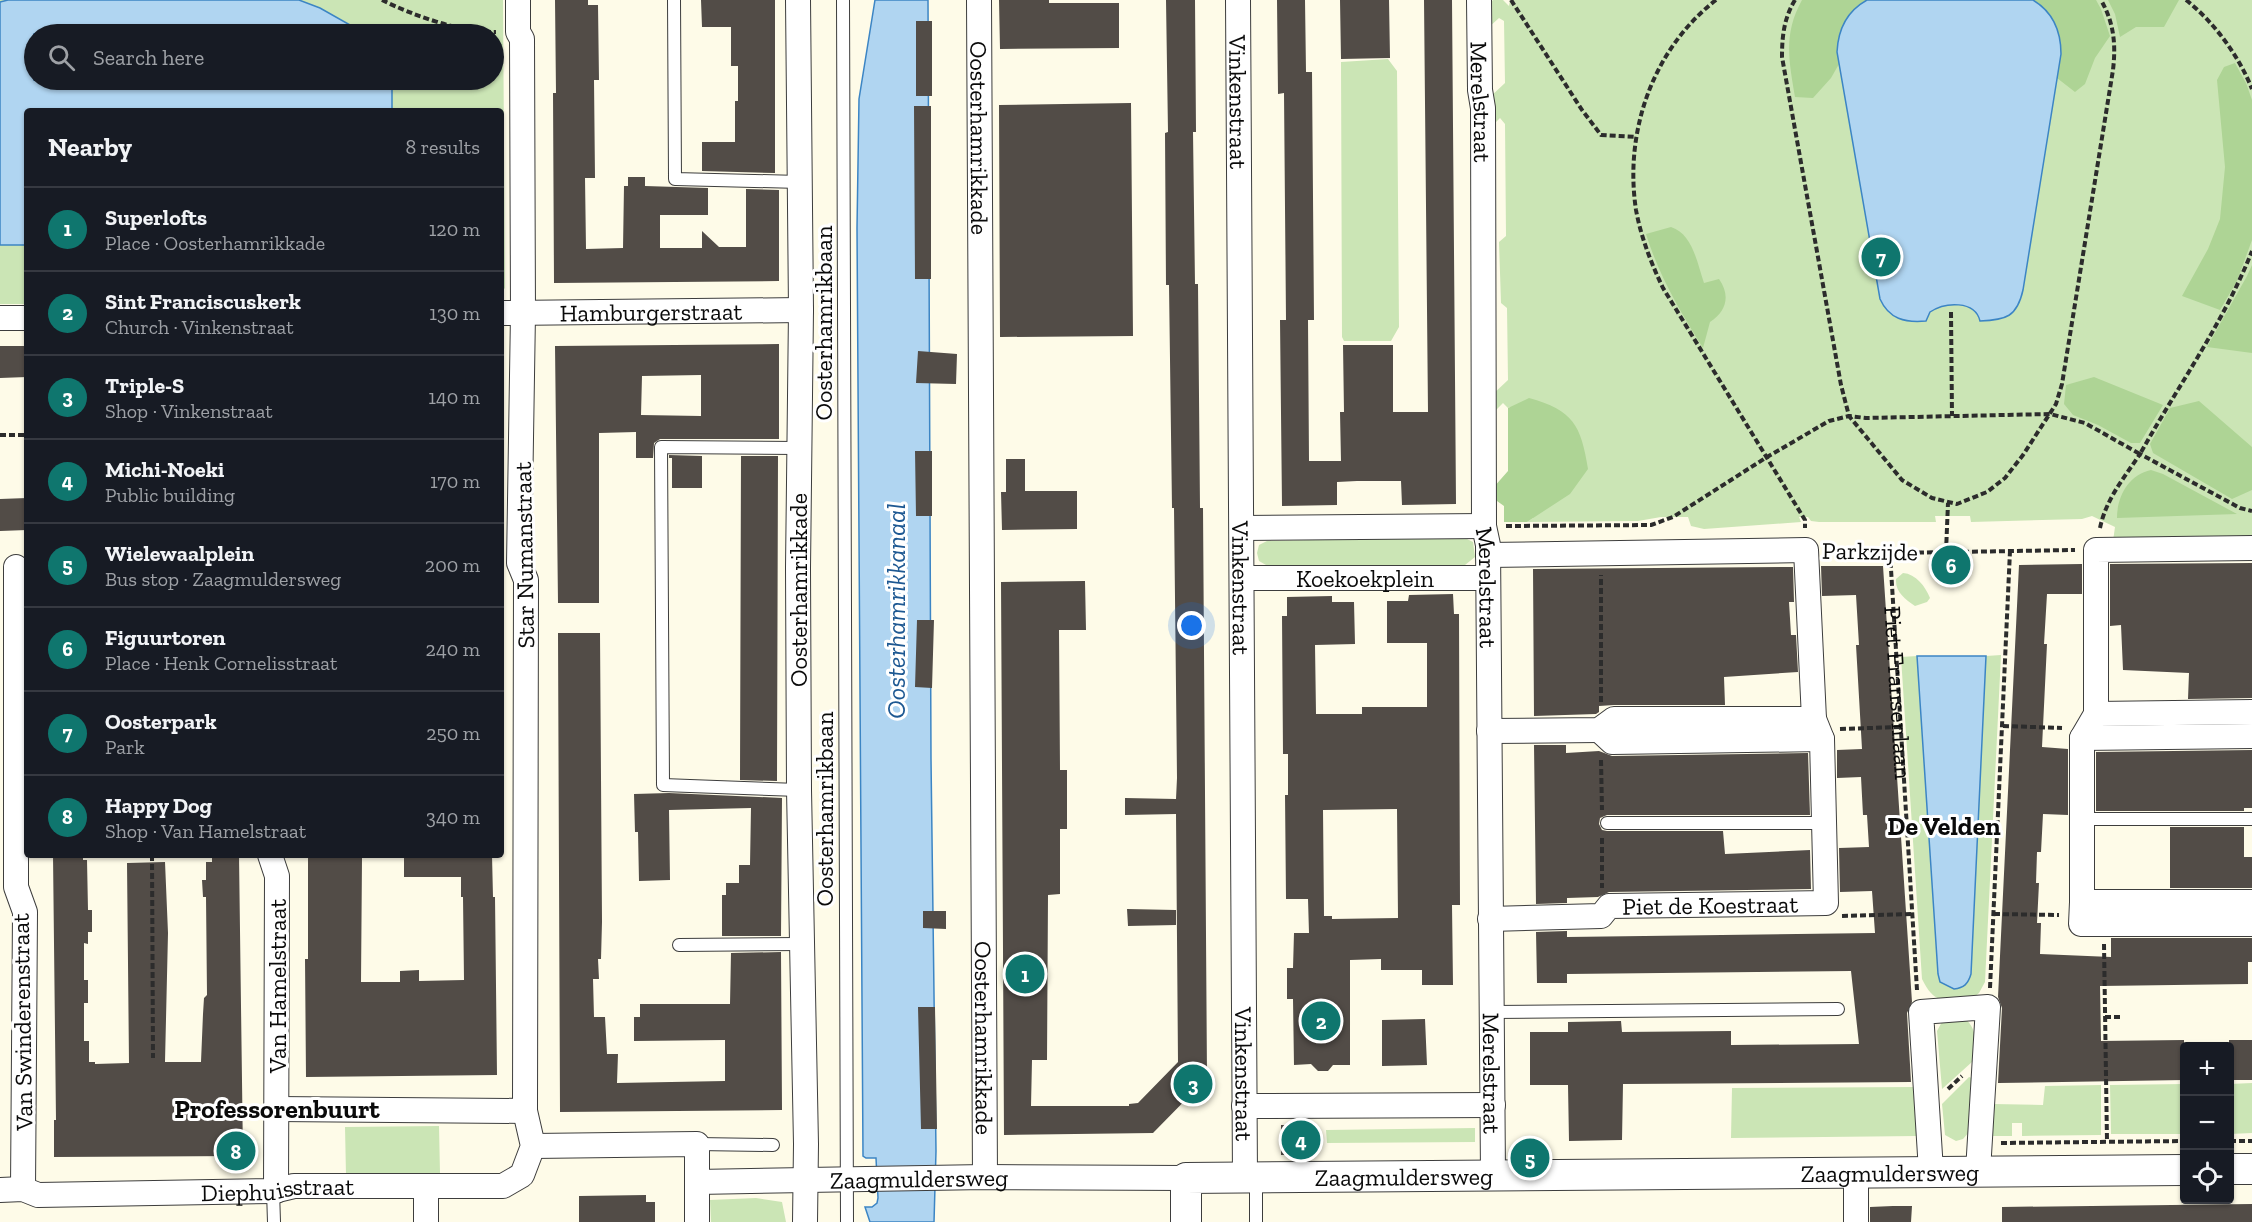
<!DOCTYPE html>
<meta charset="utf-8">
<style>
:root{--surface:#171b24;--page:#20242c;--text:#f1f3f6;--muted:#9ea1a6;--line:#363941;--accent:#0f766e}
body{margin:0;font-family:"Zilla Slab",serif;background:var(--page);color:var(--text)}
.controls{position:absolute;right:18px;bottom:18px;display:grid;overflow:hidden;border-radius:6px;box-shadow:0 2px 4px #0004}
.controls button{width:54px;height:54px;display:grid;place-items:center;padding:0;border:0;border-bottom:2px solid var(--line);background:var(--surface);color:var(--text);font:30px sans-serif}
.you{position:absolute;left:1192px;top:626px;width:21px;height:21px;margin:-15px;border:4px solid #fff;border-radius:50%;background:#1a73e8;box-shadow:0 0 0 9px #1a73e833}
.badge{display:grid;place-items:center;width:39px;height:39px;border-radius:50%;background:var(--accent);color:#fff;font-size:20px;font-weight:700}
.pin{position:absolute;translate:-50% -50%;border:3px solid #fff;box-shadow:0 2px 6px #0006}
.list{margin:0;padding:0;list-style:none}
h2{display:flex;justify-content:space-between;align-items:center;height:78px;margin:0;padding:0 24px;font-size:26px}
h2 small{font-size:20px;font-weight:400;color:var(--muted)}
.list li{display:grid;grid-template-columns:39px 1fr auto;gap:18px;align-items:center;box-sizing:border-box;height:84px;padding:0 24px;border-top:2px solid var(--line)}
.list b{display:block;font-size:22px;white-space:nowrap}
.list p{margin:0;font-size:20px;white-space:nowrap;color:var(--muted)}
.list em{font-size:20px;font-style:normal;color:var(--muted)}
.icon{flex:none;width:33px;height:33px;fill:none;stroke:currentColor;stroke-width:2;stroke-linecap:round;stroke-linejoin:round}
.map{position:relative;flex:none;width:2252px;height:1222px;overflow:hidden}
.search{position:absolute;background:var(--surface);box-shadow:0 2px 4px #0004;left:24px;top:24px;width:480px;height:66px;display:flex;align-items:center;gap:15px;box-sizing:border-box;padding:0 21px;border-radius:33px;color:var(--muted);font-size:22px}
.panel{position:absolute;background:var(--surface);box-shadow:0 2px 4px #0004;left:24px;top:108px;width:480px;height:750px;border-radius:6px}
.map>svg:first-child{display:block}
.green{fill:#cbe5b5;fill-rule:evenodd}
.forest{fill:#aed495}
.water{fill:#b0d5f1;stroke:#3c85c4;stroke-width:1.5}
.building{fill:#524c47;fill-rule:evenodd}
.lines{fill:none;stroke-linecap:round;stroke-linejoin:round}
.service-casing{stroke:#3d3d3d;stroke-width:14}
.minor-casing{stroke:#3d3d3d;stroke-width:26}
.tertiary-casing{stroke:#3d3d3d;stroke-width:32}
.path{stroke:#2c2c2c;stroke-width:4;stroke-dasharray:6 3;stroke-linecap:butt}
.service{stroke:#fff;stroke-width:12}
.minor{stroke:#fff;stroke-width:24}
.tertiary{stroke:#fff;stroke-width:30}
.labels{text-anchor:middle;dominant-baseline:central;stroke-width:6;stroke-linejoin:round;paint-order:stroke}
.street-label{font-size:24px;fill:#0a0a0a;stroke:#fff}
.water-label{font-size:26px;font-style:italic;fill:#1d5892;stroke:#fff}
.neighbourhood-label{font-size:26px;font-weight:bold;fill:#0a0a0a;stroke:#fff}
</style>
<div class="map">
<svg width="2252" height="1222" viewBox="0 0 2252 1222">
<rect width="100%" height="100%" fill="#fefbe8"/>
<!-- green -->
<path class="green" d="M0 0H503L505 288 501 293V111H27V304H0ZM34 34H494V80H34Z
M1493 0H1503L1509 6 1510 0H2252V539L2113 541 2115 527 2092 516 2082 519 1971 522 1970 516H1935L1936 522H1819L1811 521 1808 517H1799L1801 522 1704 529 1691 526 1688 517H1661L1638 521 1527 522 1533 518 1510 407 1508 408 1503 403 1494 412 1491 396 1508 380 1507 308 1501 303 1499 242 1506 236 1505 124 1500 118 1489 129V98L1505 83 1504 21 1499 18 1488 28 1485 8Z
M1388 59 1397 71 1399 327 1391 341H1344L1342 337 1341 62Z
M1461 536 1473 542 1475 557 1465 565H1266L1259 561 1257 553 1259 545 1267 541Z
M1903 573C1916 574 1925 586 1930 598L1927 602 1915 606C1905 599 1895 592 1896 579Z
M2001 655 1985 982 1979 993 1968 1002C1943 1000 1934 1004 1922 979L1901 657 1917 656 1938 974H1971L1986 656Z
M1964 1018C1978 1028 1977 1047 1972 1062L1942 1089 1937 1031 1943 1020Z
M1969 1077 1972 1078 1970 1131 1963 1139 1956 1141 1945 1135 1942 1104Z
M2252 1083V1133L2230 1134V1084Z
M2184 1084V1134H2111L2110 1085Z
M2101 1085V1135L2022 1136V1123H2012V1136H1992L1993 1104 2043 1105 2045 1086Z
M1915 1087 1917 1136 1731 1138 1732 1088Z
M439 1126 440 1173 346 1175 345 1127Z
M1475 1128V1142L1327 1143 1326 1130Z
M756 1198 782 1202 786 1222H711L710 1200Z"/>
<!-- forest -->
<path class="forest" d="M1802 0H1867L1863 2 1837 52 1839 64 1831 78 1813 98 1795 97C1789 61 1783 34 1802 0Z
M2033 0H2096L2101 9 2110 36 2095 58 2085 84 2075 92 2057 78C2062 48 2062 18 2033 0Z
M2108 0H2179L2164 27H2136L2120 37 2115 14Z
M2235 63 2246 83 2252 100V240L2237 281 2220 310 2182 296 2208 249 2220 219 2225 167 2217 80 2224 67Z
M1671 227C1693 234 1697 263 1704 283L1719 279C1731 296 1726 312 1710 322L1703 348C1680 311 1659 276 1646 234Z
M2252 265V353L2207 347 2247 276Z
M2094 377 2163 405 2140 443H2131L2098 425 2073 415 2064 404 2066 385Z
M1529 398C1573 410 1581 425 1588 469L1570 494 1527 522H1504V506L1497 501 1490 500 1493 488 1508 471V408Z
M2199 401 2252 447V490L2232 499 2153 453 2150 444 2170 408Z
M2151 470 2163 474 2237 514 2117 518C2117 497 2128 475 2151 470Z"/>
<!-- water -->
<path class="water" d="M8 0H299L320 8 366 34H34V80H392V111H27V245H0V2Z
M875 0H928L931 759 936 1151 934 1222H870L865 1207H872L877 1203 878 1198 876 1158H866L863 1156 857 228 859 99Z
M1867 0H2033C2053 12 2061 32 2061 54L2023 290C2017 317 2006 320 1980 321 1975 300 1945 302 1930 312L1926 321C1905 323 1889 319 1880 299L1837 52C1838 30 1847 11 1867 0Z
M1917 656H1986L1971 974C1968 984 1964 988 1954 989L1940 982 1938 974Z"/>
<!-- building -->
<path class="building" d="M555 0H588V5H598L599 80H594L595 178H585L586 249 623 248 624 186H628V177H645V186L708 188V215H660V248H702V231L719 247H746V189L779 190V281L554 283 553 93H556Z
M701 0H775V173L702 171V142H735V101H738V66H731V27H702Z
M999 0H1049V3H1119V48L1000 49Z
M1166 0H1195L1196 132H1193L1195 284H1198L1200 508H1203L1207 1078 1153 1133 1004 1135 1001 582 1085 581 1086 630H1059L1060 770H1067V829H1060V894L1048 895 1047 1060H1032L1031 1106H1129V1104L1138 1103 1178 1062 1176 814 1125 815V798L1176 799 1177 778 1174 508H1172L1169 285H1166L1165 133 1168 132Z
M1277 0H1305L1306 72H1312L1314 320H1308L1309 461H1341L1340 412H1344L1343 345H1393V412H1428L1424 0H1452L1456 504 1402 505 1401 481H1357L1337 482V505L1282 506 1280 320H1286L1284 93 1278 94Z
M1340 0H1389L1390 58 1341 59Z
M916 21H932V96H916Z
M1131 103 1133 336 1000 337 999 105Z
M914 106H931V279H915Z
M779 344V439H660L654 443 653 458H636V432L599 433V603H558L555 346ZM701 375V416L641 415 642 376Z
M0 346H27V377L0 378Z
M918 351 957 354 956 384 916 383Z
M915 451H932V516H916Z
M669 455 702 456V488H672V458H669Z
M741 456H778L777 781 740 780Z
M1006 459H1025V491H1077V529L1002 530 1001 492H1006Z
M27 498V530L0 531V499Z
M2252 563V698L2188 699 2189 673 2123 670 2121 625 2110 626V564Z
M2082 564V594H2047L2044 644H2047L2042 747 2068 749V815L2043 814 2041 852H2037L2036 883H2039L2037 923H2041L2040 954 2111 957V938H2252V962H2248V984L2100 986 2101 1041 2184 1040V1080L1998 1083 2002 1008 1998 997 2019 565Z
M1821 566H1883L1912 1002 1907 1013 1911 1082 1623 1084 1622 1140 1569 1141 1568 1085H1530V1032H1568V1022L1621 1021 1622 1032 1731 1031V1045L1859 1044 1851 971 1567 974V983H1537L1536 932 1567 931V937L1875 933 1872 891 1840 892 1839 848 1869 847 1867 815H1863L1861 777 1837 778V750L1862 749 1856 645H1859L1856 595 1822 596Z
M1793 567 1794 602H1789L1791 635H1796L1798 672 1724 677 1725 705H1614L1599 706V712L1596 714 1534 716 1533 569Z
M1453 594 1454 614H1459L1460 905H1452L1453 985H1422V970H1381V959L1350 960V1065H1333L1328 1071H1318L1311 1064 1294 1065 1293 999H1287V968H1293L1294 933H1309L1308 899H1286L1285 795H1288V754H1283L1282 616H1287V597L1332 596V602H1354L1355 644 1315 645 1316 714H1362V707H1427V643H1387V601H1408L1409 595ZM1397 809 1398 918 1332 919V916H1324L1323 810Z
M917 620H934L932 688 915 687Z
M558 633H600L602 922 601 959H598L599 979H593L594 1017H605L607 1054H618L617 1083 725 1081V1040L634 1041V1017H640V1004H730L731 953 781 952 782 1110 560 1112Z
M1534 745H1566V753L1599 751 1612 756 1808 753 1810 815H1607L1600 818 1599 824 1602 830 1607 831H1723L1725 854 1810 850 1811 889 1609 892 1598 897 1567 898V903L1536 904Z
M2252 750V808H2244V811H2096V752Z
M669 793 782 798 781 936H722V895H726V883H739V865H750L751 808 669 810 670 880 639 881 638 832H635L634 794Z
M2170 827H2244V857H2252V888H2170Z
M53 855H83V860H87L88 910H92V932H88V944L84 943V980H88V1003H84V1041H89V1062H95V1064L129 1063 127 863 165 862 168 933 165 1062H201L203 1014 204 998 207 995 206 897H203L202 880H206V862H212V855H239L243 1156 54 1157V1120H56Z
M308 855H345V858H362L361 982H400V971L419 970V981L464 980 463 897H461V877H404V856L492 855 493 897H495L497 1075 306 1077 305 959H308Z
M1127 909 1176 910V925L1128 926Z
M923 911H946V929L923 928Z
M918 1007H935L937 1129H921Z
M1425 1019 1427 1065 1382 1066V1020Z
M2229 1040H2252V1080H2229Z
M1281 1125H1307L1308 1155H1281Z
M646 1195V1202H655V1222H579V1196Z
M2252 1204V1222H2002V1207Z
M1893 1206H1912L1911 1222H1870V1207Z"/>
<g class="lines">
<!-- service casing -->
<g class="service-casing">
<path id="service" d="M674 0 675 179 800 182
M843 0 847 1222
M799 790 663 785 661 447 799 448
M2089 819H2252
M1607 823H1824
M679 945 801 944
M1492 1012 1838 1009
M697 1144 773 1145
M273 1191 274 1222
M1256 1222V1178"/>
</g>
<!-- minor casing -->
<g class="minor-casing">
<g id="minor">
<path d="M798 0 801 310 798 568 799 790 806 1144 805 1222"/>
<path id="s2" d="M979 0 985 1177"/>
<path id="s3" d="M1238 0 1245 1177"/>
<path id="s4" d="M1479 0 1480 90 1483 108 1484 526 1488 545 1493 1174"/>
<path id="s5" d="M501 313 801 310"/>
<path d="M0 318H27"/>
<path d="M1242 528 1484 526"/>
<path d="M2252 548 2096 550V714L2252 712"/>
<path d="M1488 555 1806 550 1814 719H1614L1599 730 1489 731"/>
<path d="M16 567V887L25 912 23 1189"/>
<path id="s6" d="M1243 578H1488"/>
<path d="M1599 730 1612 742 1822 739"/>
<path d="M2082 738 2252 736"/>
<path d="M270 855 277 876 276 1191"/>
<path d="M2082 902V738L2096 714"/>
<path d="M2252 902H2082L2081 924H2252"/>
<path id="s7" d="M1490 919 1601 916 1609 906 1826 903 1822 739 1814 719"/>
<path d="M1244 1106 1493 1105"/>
<path d="M277 1109 525 1111"/>
<path d="M533 1146 697 1144V1222"/>
<path d="M1931 1171 1921 1012 1988 1007 1978 1171"/>
<path d="M1856 1172V1222"/>
<path id="s8" d="M697 1182 985 1177 1186 1178"/>
<path d="M426 1187V1222"/>
<path id="s9" d="M0 1190 23 1189 38 1195 273 1191 294 1186H503L522 1175 533 1146 525 1111 526 580 519 563 523 313 522 39 518 32V0"/>
</g>
</g>
<!-- tertiary casing -->
<g class="tertiary-casing">
<g id="tertiary">
<path d="M2230 1169H2252"/>
<path id="s10" d="M1186 1222V1178L2184 1170"/>
</g>
</g>
<!-- path -->
<g class="path">
<path d="M382 0C412 15 462 33 496 32"/>
<path d="M1511 0 1582 110 1601 135 1636 137"/>
<path d="M1716 0C1653 49 1624 131 1636 210 1641 237 1651 263 1663 288L1805 520V528"/>
<path d="M1795 0C1784 18 1782 36 1782 57L1841 385 1849 416 1902 480 1932 498 1957 504 1987 492 2005 478 2023 455 2056 404 2062 384 2113 70C2116 44 2114 23 2101 0"/>
<path d="M2186 0C2214 22 2239 56 2252 89"/>
<path d="M1951 312 1952 416"/>
<path d="M0 435H27"/>
<path d="M1506 526 1651 525 1673 517 1767 457 1829 421 1849 416 1866 418 2050 414 2085 423 2140 454C2178 386 2224 322 2252 251"/>
<path d="M2100 528C2106 499 2124 478 2140 454L2240 508 2252 511"/>
<path d="M1828 551 1890 553 2075 550"/>
<path d="M1946 552 1948 503"/>
<path id="s1" d="M1890 553 1917 990"/>
<path d="M1601 702V575"/>
<path d="M2003 726 2062 728"/>
<path d="M1840 729 1901 727"/>
<path d="M1601 760 1602 810"/>
<path d="M1602 838V888"/>
<path d="M152 855 153 1058"/>
<path d="M1994 914 2059 915"/>
<path d="M1842 916 1912 914"/>
<path d="M2104 944 2107 1141"/>
<path d="M1990 988 2010 551"/>
<path d="M2105 1017H2121"/>
<path d="M1948 1089 1962 1076"/>
<path d="M2230 1141H2252"/>
<path d="M2001 1143 2184 1141"/>
</g>
<!-- service -->
<use href="#service" class="service"/>
<!-- minor -->
<use href="#minor" class="minor"/>
<!-- tertiary -->
<use href="#tertiary" class="tertiary"/>
</g>
<g class="labels">
<!-- street labels -->
<g class="street-label">
<text stroke="none"><textPath href="#s4" startOffset="102">Merelstraat</textPath></text>
<text stroke="none"><textPath href="#s3" startOffset="102">Vinkenstraat</textPath></text>
<text stroke="none"><textPath href="#s2" startOffset="138">Oosterhamrikkade</textPath></text>
<text stroke="none"><textPath href="#s5" startOffset="150">Hamburgerstraat</textPath></text>
<text transform="translate(823 323) rotate(-90)">Oosterhamrikbaan</text>
<text transform="translate(1870 551) rotate(1)">Parkzijde</text>
<text transform="translate(524 555) rotate(-91)">Star Numanstraat</text>
<text stroke="none"><textPath href="#s6" startOffset="122">Koekoekplein</textPath></text>
<text stroke="none"><textPath href="#s4" startOffset="588">Merelstraat</textPath></text>
<text stroke="none"><textPath href="#s3" startOffset="588">Vinkenstraat</textPath></text>
<text transform="translate(798 590) rotate(-90)">Oosterhamrikkade</text>
<text stroke="none"><textPath href="#s1" startOffset="140">Piet Fransenlaan</textPath></text>
<text transform="translate(824 809) rotate(-90)">Oosterhamrikbaan</text>
<text stroke="none"><textPath href="#s7" startOffset="225">Piet de Koestraat</textPath></text>
<text transform="translate(277 986) rotate(-90)">Van Hamelstraat</text>
<text transform="translate(22 1022) rotate(-91)">Van Swinderenstraat</text>
<text stroke="none"><textPath href="#s2" startOffset="1038">Oosterhamrikkade</textPath></text>
<text stroke="none"><textPath href="#s4" startOffset="1074">Merelstraat</textPath></text>
<text stroke="none"><textPath href="#s3" startOffset="1074">Vinkenstraat</textPath></text>
<text stroke="none"><textPath href="#s10" startOffset="748">Zaagmuldersweg</textPath></text>
<text stroke="none"><textPath href="#s10" startOffset="262">Zaagmuldersweg</textPath></text>
<text stroke="none"><textPath href="#s8" startOffset="222">Zaagmuldersweg</textPath></text>
<text stroke="none"><textPath href="#s9" startOffset="279">Diephuisstraat</textPath></text>
</g>
<!-- water labels -->
<g class="water-label">
<text transform="translate(896 611) rotate(-90)">Oosterhamrikkanaal</text>
</g>
<!-- neighbourhood labels -->
<g class="neighbourhood-label">
<text x="1944" y="826">De Velden</text>
<text x="277" y="1109">Professorenbuurt</text>
</g>
</g>
</svg>
<div class="controls">
<button>+</button>
<button>−</button>
<button><svg class="icon" aria-label="locate" viewBox="0 0 24 24"><circle cx="12" cy="12" r="6"/><path d="M12 2v4M12 18v4M2 12h4M18 12h4"/></svg></button>
</div>
<div class="you"></div>
<div class="pin badge" style="left:1025px;top:974px">1</div>
<div class="pin badge" style="left:1321px;top:1021px">2</div>
<div class="pin badge" style="left:1193px;top:1084px">3</div>
<div class="pin badge" style="left:1301px;top:1140px">4</div>
<div class="pin badge" style="left:1530px;top:1158px">5</div>
<div class="pin badge" style="left:1951px;top:565px">6</div>
<div class="pin badge" style="left:1881px;top:257px">7</div>
<div class="pin badge" style="left:236px;top:1151px">8</div>
<div class="search"><svg class="icon" aria-label="search" viewBox="0 0 24 24"><circle cx="10" cy="10" r="6"/><path d="M15 15l6 6"/></svg>Search here</div>
<section class="panel">
<h2>Nearby<small>8 results</small></h2>
<ul class="list">
<li><span class="badge">1</span><div><b>Superlofts</b><p>Place · Oosterhamrikkade</p></div><em>120 m</em></li>
<li><span class="badge">2</span><div><b>Sint Franciscuskerk</b><p>Church · Vinkenstraat</p></div><em>130 m</em></li>
<li><span class="badge">3</span><div><b>Triple-S</b><p>Shop · Vinkenstraat</p></div><em>140 m</em></li>
<li><span class="badge">4</span><div><b>Michi-Noeki</b><p>Public building</p></div><em>170 m</em></li>
<li><span class="badge">5</span><div><b>Wielewaalplein</b><p>Bus stop · Zaagmuldersweg</p></div><em>200 m</em></li>
<li><span class="badge">6</span><div><b>Figuurtoren</b><p>Place · Henk Cornelisstraat</p></div><em>240 m</em></li>
<li><span class="badge">7</span><div><b>Oosterpark</b><p>Park</p></div><em>250 m</em></li>
<li><span class="badge">8</span><div><b>Happy Dog</b><p>Shop · Van Hamelstraat</p></div><em>340 m</em></li>
</ul>
</section>
</div>
